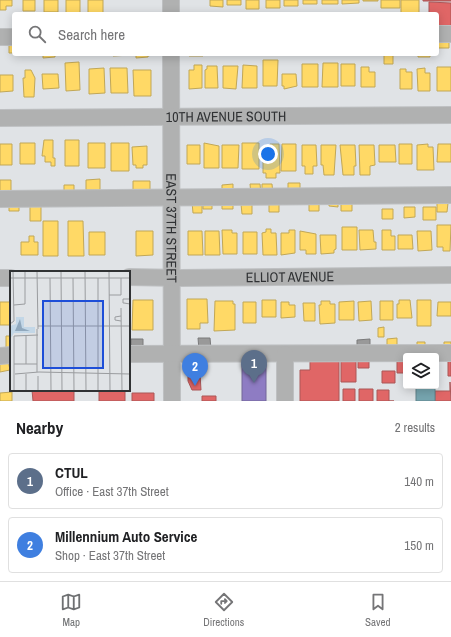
<!DOCTYPE html>
<meta charset="utf-8">
<style>
:root{--surface:#fff;--page:#f6f6f6;--text:#202124;--muted:#757577;--line:#e0e0e0;--accent:#6e7072}
body{margin:0;font-family:"Archivo Narrow",sans-serif;background:var(--page);color:var(--text)}
.controls{position:absolute;right:12px;bottom:12px;display:grid;overflow:hidden;border-radius:4px;box-shadow:0 2px 10px #0003}
.controls button{width:36px;height:36px;display:grid;place-items:center;padding:0;border:0;border-bottom:1px solid var(--line);background:var(--surface);color:var(--text);font:20px sans-serif}
.you{position:absolute;left:268px;top:154px;width:14px;height:14px;margin:-10px;border:3px solid #fff;border-radius:50%;background:#1a73e8;box-shadow:0 0 0 6px #1a73e833}
.badge{display:grid;place-items:center;width:26px;height:26px;border-radius:50%;background:var(--accent);color:#fff;font-size:13px;font-weight:700}
.pin{position:absolute;translate:-50% -33px;filter:drop-shadow(0 1px 2px #0008)}
.pin::after{content:'';position:absolute;top:21px;width:14px;height:12px;background:inherit;clip-path:polygon(0 0,100% 0,50% 100%)}
.list{margin:0;padding:0;list-style:none}
h2{display:flex;justify-content:space-between;align-items:center;height:52px;margin:0;padding:0 16px;font-size:17px}
h2 small{font-size:13px;font-weight:400;color:var(--muted)}
.list li{display:grid;grid-template-columns:26px 1fr auto;gap:12px;align-items:center;box-sizing:border-box;height:56px;margin:0 8px 8px;padding:0 8px;border:1px solid var(--line);border-radius:4px}
.list b{display:block;font-size:15px;white-space:nowrap}
.list p{margin:0;font-size:13px;white-space:nowrap;color:var(--muted)}
.list em{font-size:13px;font-style:normal;color:var(--muted)}
.icon{flex:none;width:22px;height:22px;fill:none;stroke:currentColor;stroke-width:2;stroke-linecap:round;stroke-linejoin:round}
.map{position:relative;flex:none;width:451px;height:401px;overflow:hidden}
.search{position:absolute;background:var(--surface);box-shadow:0 2px 10px #0003;left:12px;right:12px;top:12px;height:44px;display:flex;align-items:center;gap:10px;box-sizing:border-box;padding:0 14px;border-radius:4px;color:var(--muted);font-size:15px}
.sheet{height:180px;background:var(--surface)}
nav{display:flex;justify-content:space-around;align-items:center;box-sizing:border-box;height:56px;border-top:1px solid var(--line);background:var(--surface);font-size:11px;color:var(--muted)}
nav a{display:grid;justify-items:center;gap:2px}
nav .on{color:var(--accent)}
.map>svg:first-child{display:block}
.homes{fill:#ffd966;stroke:#c1a757}
.shops{fill:#e06666;stroke:#ab5657}
.offices{fill:#8e7cc3;stroke:#726698}
.public{fill:#76a5af;stroke:#61828a}
.industry{fill:#999;stroke:#7a7a7b}
.lines{fill:none;stroke-linecap:round;stroke-linejoin:round}
.minor-casing{stroke:#bec0c2;stroke-width:18}
.minor{stroke:#b0b1b1;stroke-width:16}
.labels{text-anchor:middle;dominant-baseline:central;stroke-width:4;stroke-linejoin:round;paint-order:stroke}
.street-label{font-size:14px;fill:#303234;stroke:#dde3e9}
.inset-road{fill:none;stroke:#9a9c9f;stroke-width:1}
.view{fill:#1d4ed8;fill-opacity:0.15;stroke:#1d4ed8;stroke-width:2}
.inset-edge{fill:none;stroke:#303234;stroke-width:2}
</style>
<div class="map">
<svg width="451" height="401" viewBox="0 0 451 401">
<rect width="100%" height="100%" fill="#e0e3e6"/>
<!-- homes -->
<path class="homes" d="M0 0H12V6H6V10H0Z
M23 0H35V11H23Z
M44 0H58V12H44Z
M66 0H80V14H66Z
M88 0H103V13H88Z
M210 0H223V7L210 6Z
M227 0H241V5H227Z
M246 0H259V9H246Z
M266 0H280V8H266Z
M284 0H298V6H284Z
M303 0H317V4H303Z
M322 0H338V4H322Z
M342 0H359V3L342 4Z
M363 0H378V1H363Z
M381 0H400V8H381Z
M401 0H419V13H401Z
M437 40H449V48H437Z
M9 42H14V53H9Z
M43 54H55V57L43 58Z
M113 54H131V55L113 56Z
M136 54H152V55L148 56V57L136 58Z
M189 54H203V56H189Z
M384 54H393V64H384Z
M418 54H430V57H418Z
M263 60H278L277 86H263Z
M79 62 80 90 66 91 65 63Z
M323 63H338V87H322Z
M302 64H318V87H302Z
M341 64H355V86H341Z
M194 65H202V88L189 89V70H194Z
M243 65 257 66V88H242Z
M207 66H217L218 88H205V70L207 69Z
M223 66H238L236 89 223 88Z
M361 67H369V72H375V87H361Z
M437 67H451V91H437Z
M104 68 105 93 89 94V69Z
M110 68H127L128 93H111Z
M425 68V73H430V91H418L417 69Z
M400 69H406V72H412V89H400Z
M25 70H31L35 78 34 97H24L23 78H25Z
M133 70H151V96H134Z
M42 74H58L59 88 43 89Z
M282 74H296L297 86 284 89V86H282Z
M0 75H13V91L0 92Z
M44 140H53V158H55V166H51V162H45V156H42Z
M65 140H79V166H65Z
M20 143H35V164H20Z
M88 143H105V168H88Z
M111 143H129V171H111Z
M204 143 219 146V168H204Z
M242 143H259V169H242Z
M0 144H12V165H0Z
M270 144H279L280 173H276V178H266V173H263V148H270Z
M282 144H296V171H281Z
M399 144H412V164H399Z
M428 144V147H433L434 170H417V145Z
M438 144H451V162H437Z
M187 145H200V164H187Z
M222 145H239L238 168H222Z
M302 145H316L317 166H313V174H305V166H302Z
M321 145H336L334 175H324L323 165H321Z
M340 145H355L356 166H354V175H343Z
M359 145H374L375 165 370 166V175H360Z
M379 145H395L396 162H379Z
M147 146V165H143V168H136V165H133L132 147Z
M100 179V190H86V180Z
M0 180H11V191H0Z
M133 181H150V191H133Z
M288 183H300V194H288Z
M233 184V195H222V185Z
M250 184H260L261 194 251 195Z
M262 184H272L273 194 262 195Z
M64 185H74V197H64Z
M309 200 319 201V211H309Z
M341 200H352V211H341Z
M222 201H233V209H222Z
M329 201H338V207L329 206Z
M192 202H202V213H193Z
M203 202H212V209H203Z
M437 203H448L447 212H437Z
M9 204H19V211H9Z
M30 204H41V221H30Z
M241 204H252V214H242Z
M269 204H279V212H269Z
M404 207H415V217L404 218Z
M423 207H436V220H423Z
M382 209H393V219H382Z
M43 221H58V256H43Z
M68 221H83L84 256H68Z
M437 225H451L450 251H443V247H437Z
M342 227H357V250H342Z
M266 229H271V233H276L277 255H263L262 233 266 232Z
M222 230H232V233H237V254H223Z
M289 230H295V253L281 255V233H289Z
M359 230H373L374 242H376V249L360 250Z
M382 230H391V236H395V250H382Z
M136 231H153V255L136 256Z
M188 231H202L203 255H188Z
M205 231H219L220 255H205Z
M300 231 316 234V254H306V250H300Z
M417 231H431L432 250 418 251Z
M89 232H105V255H89Z
M243 232H257V254H243Z
M320 235H336V249L334 250V253L321 254Z
M398 235H412L413 249H398Z
M29 236H34V242H38V255H21V242H29Z
M187 299H207L208 323H200V329H187Z
M133 300H153V330H132Z
M262 300H276V317H262Z
M399 300H410L412 318H397V304H399Z
M417 300H431V326H417Z
M215 301H233V304H235V330L214 331Z
M321 301H330V304H335V323L320 324 319 305H321Z
M354 301V320H339V302Z
M371 301 372 320 359 321 358 302Z
M380 301H393V320H380Z
M0 302H11V325H0Z
M243 302H256V323H243Z
M281 302H289V305H295V317L281 318Z
M438 302H451V316H437Z
M303 303H315V321H304Z
M384 327V337H378V328Z
M6 336H11V349H6Z
M397 338V348L387 349V339Z
M417 342H425V349H417Z
M444 342H451V350H444Z
M8 360 10 370 0 372V361Z
M12 392V401H0V393Z"/>
<!-- shops -->
<path class="shops" d="M423 0H451V1H423Z
M429 2 451 3V29H437V14H429Z
M448 359H451V376H448Z
M310 360H339V401H300V370H310Z
M341 360H356V382H341Z
M358 360H369V368H358Z
M397 360H406V373H397Z
M382 371H395V383H382Z
M188 374H200L201 390H192L188 381Z
M450 382 451 401H435V391H450Z
M343 389H355V401H343Z
M359 389H373V401H359Z
M32 390H74V401H33Z
M99 390H125V401H99Z
M377 390H389V401H394H377Z
M132 393H154V401H132Z
M202 396H216V401H202Z"/>
<!-- offices -->
<path class="offices" d="M242 364H266V401H242Z"/>
<!-- public -->
<path class="public" d="M416 386H435V401H416Z"/>
<!-- industry -->
<path class="industry" d="M198 338H210L211 349 199 350Z
M131 339H143V351L131 352Z
M370 339V352H357V340Z"/>
<g class="lines">
<!-- minor casing -->
<g class="minor-casing">
<g id="minor">
<path d="M171 14V0"/>
<path d="M437 34H451"/>
<path d="M0 37H14"/>
<path id="s1" d="M171 54 172 401"/>
<path id="s2" d="M0 118 451 115"/>
<path d="M0 199 451 195"/>
<path id="s3" d="M129 277 180 278 451 275"/>
<path d="M0 278H11"/>
<path d="M129 354 451 353"/>
<path d="M0 356 11 355"/>
<path d="M285 401V354"/>
</g>
</g>
<!-- minor -->
<use href="#minor" class="minor"/>
</g>
<g class="labels">
<!-- street labels -->
<g class="street-label">
<text stroke="none"><textPath href="#s2" startOffset="226">10TH AVENUE SOUTH</textPath></text>
<text stroke="none"><textPath href="#s1" startOffset="174">EAST 37TH STREET</textPath></text>
<text stroke="none"><textPath href="#s3" startOffset="161">ELLIOT AVENUE</textPath></text>
</g>
</g>
<!-- overview -->
<g transform="translate(10 271)">
<rect width="120" height="120" fill="#e0e3e6"/>
<path d="M6 46H14V56H25V62H4L0 68V55L6 53Z" fill="#c3d7e7"/>
<path d="M10 48 12 57 20 60H5Z" fill="#90a8bd"/>
<path class="inset-road" d="M27 0 28 58M51 0 52 120M75 0 76 120M99 0 100 120M0 7H120M40 7 41 120M63 7 64 120M88 7V120M99 24H111V7M120 33V28H113V32H114L120 33M4 34 15 33V0M111 37 112 120M111 45 105 46V49L111 50M0 53 4 50 3 0M28 55H120M16 64V93M4 93H27M27 101V58M5 103 29 101 120 103M4 120V65L28 64M16 120V103M28 120V105"/>
<path class="view" d="M33 30H93V97H33Z"/>
<rect width="120" height="120" class="inset-edge"/>
</g>
</svg>
<div class="controls">
<button><svg class="icon" aria-label="layers" viewBox="0 0 24 24"><path d="M12 4l9 5-9 5-9-5zM3 14l9 5 9-5"/></svg></button>
</div>
<div class="you"></div>
<div class="pin badge" style="left:254px;top:383px;background:#5c6f8a">1</div>
<div class="pin badge" style="left:195px;top:386px;background:#3f7fe0">2</div>
<div class="search"><svg class="icon" aria-label="search" viewBox="0 0 24 24"><circle cx="10" cy="10" r="6"/><path d="M15 15l6 6"/></svg>Search here</div>
</div>
<section class="sheet">
<h2>Nearby<small>2 results</small></h2>
<ul class="list">
<li><span class="badge" style="background:#5c6f8a">1</span><div><b>CTUL</b><p>Office · East 37th Street</p></div><em>140 m</em></li>
<li><span class="badge" style="background:#3f7fe0">2</span><div><b>Millennium Auto Service</b><p>Shop · East 37th Street</p></div><em>150 m</em></li>
</ul>
</section>
<nav>
<a class="on"><svg class="icon" aria-label="map" viewBox="0 0 24 24"><path d="M3 6l6-2 6 2 6-2v14l-6 2-6-2-6 2zM9 4v14M15 6v14"/></svg>Map</a>
<a><svg class="icon" aria-label="directions" viewBox="0 0 24 24"><path d="M12 3l9 9-9 9-9-9zM9 14v-3h6M13 9l2 2-2 2"/></svg>Directions</a>
<a><svg class="icon" aria-label="saved" viewBox="0 0 24 24"><path d="M7 4h10v16l-5-4-5 4z"/></svg>Saved</a>
</nav>
